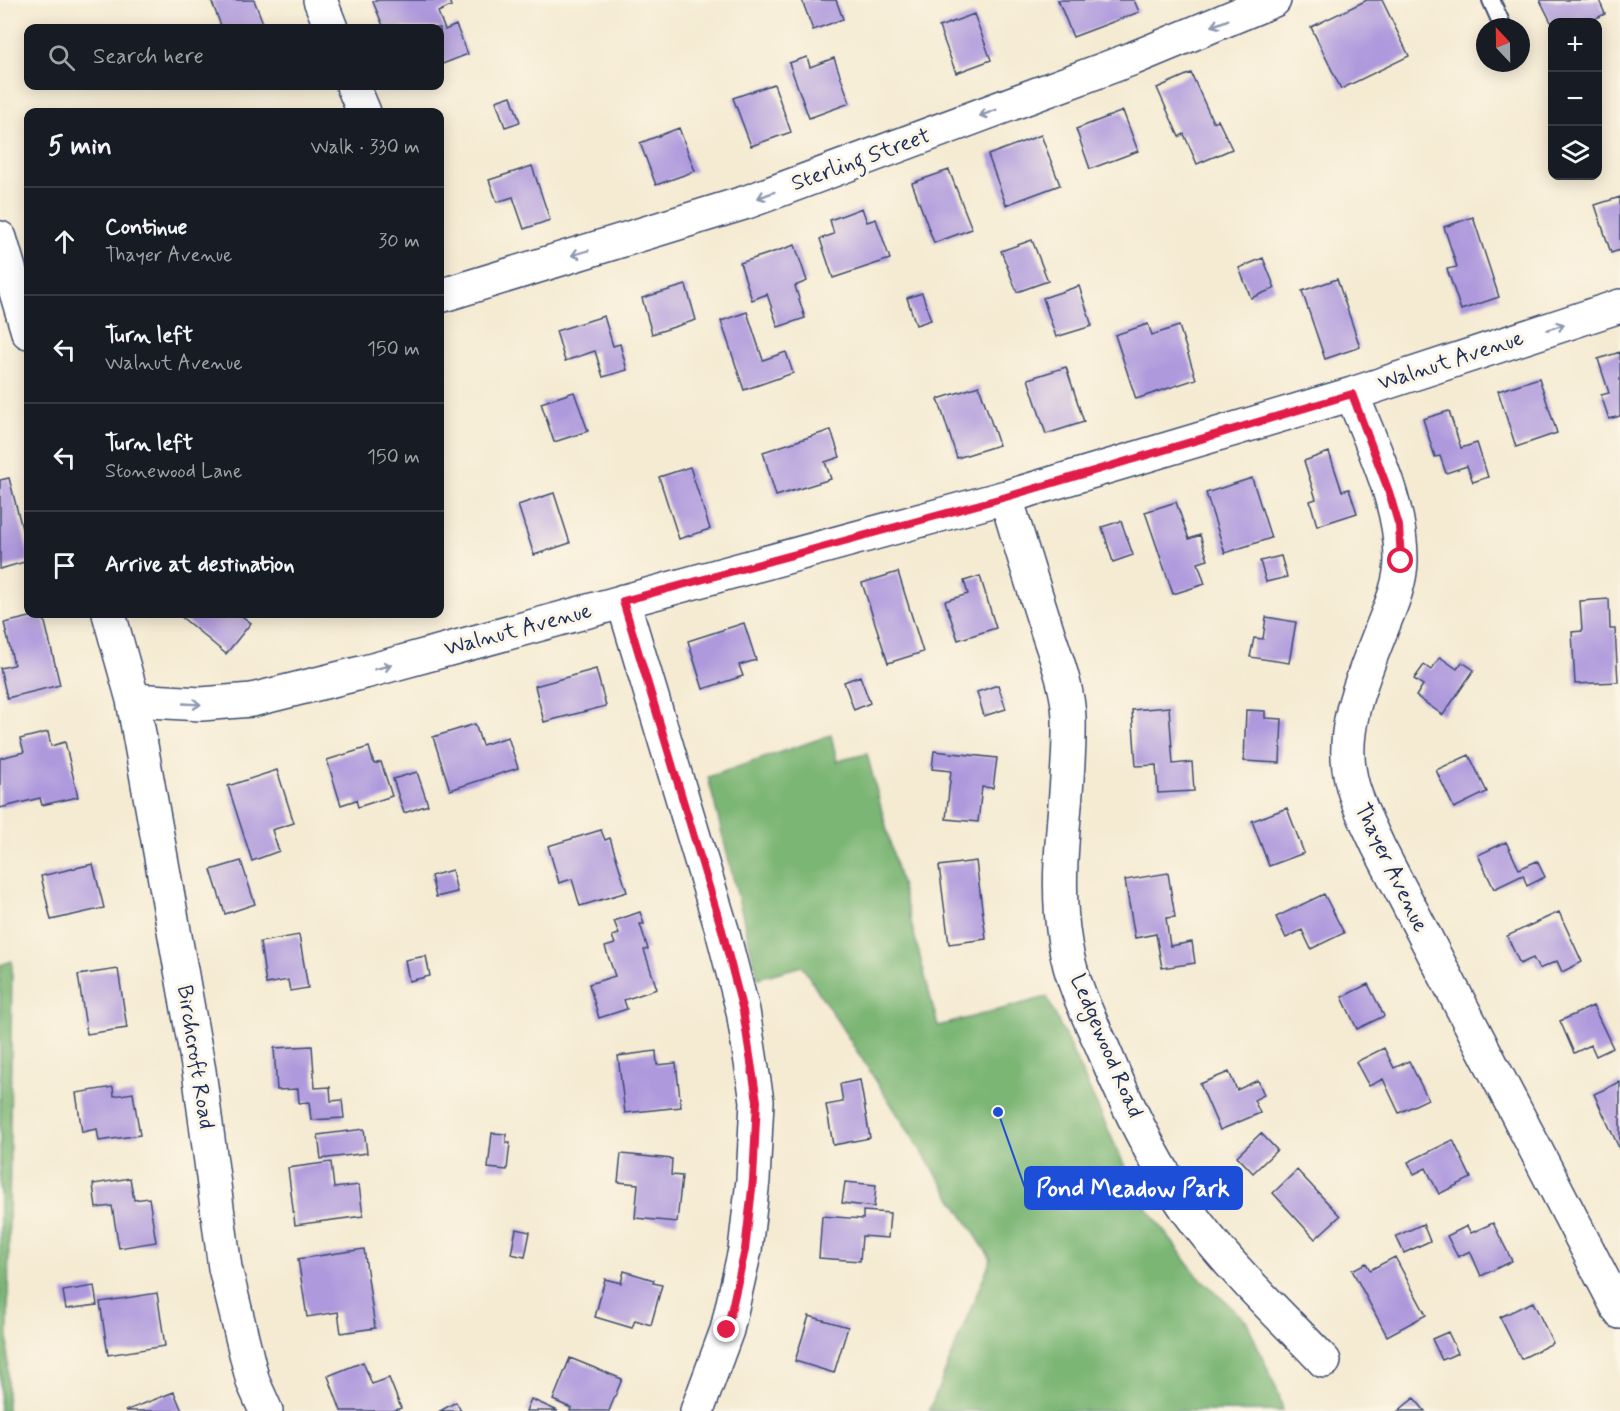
<!DOCTYPE html>
<meta charset="utf-8">
<style>
:root{--surface:#171b24;--page:#242831;--text:#f1f3f6;--muted:#9ea1a6;--line:#363941}
body{margin:0;font-family:Mynerve,sans-serif;background:var(--page);color:var(--text)}
.controls{position:absolute;right:18px;top:18px;display:grid;overflow:hidden;border-radius:12px;box-shadow:0 3px 15px #0003}
.controls button{width:54px;height:54px;display:grid;place-items:center;padding:0;border:0;border-bottom:2px solid var(--line);background:var(--surface);color:var(--text);font:30px sans-serif}
.compass{position:absolute;left:1476px;top:18px;width:54px;height:54px;border-radius:50%;background:var(--surface);box-shadow:0 3px 15px #0003;rotate:338deg}
.stop{position:absolute;width:18px;height:18px;margin:-14px;border:4px solid #e11d48;border-radius:50%;background:#fff}
.stop.end{background:#e11d48;border-color:#fff;box-shadow:0 2px 6px #0008}
.list{margin:0;padding:0;list-style:none}
h2{display:flex;justify-content:space-between;align-items:center;height:78px;margin:0;padding:0 24px;font-size:26px}
h2 small{font-size:20px;font-weight:400;color:var(--muted)}
.list li{display:grid;grid-template-columns:39px 1fr auto;gap:18px;align-items:center;box-sizing:border-box;height:108px;padding:0 24px;border-top:2px solid var(--line)}
.list b{display:block;font-size:22px;white-space:nowrap}
.list p{margin:0;font-size:20px;white-space:nowrap;color:var(--muted)}
.list em{font-size:20px;font-style:normal;color:var(--muted)}
.icon{flex:none;width:33px;height:33px;fill:none;stroke:currentColor;stroke-width:2;stroke-linecap:round;stroke-linejoin:round}
.map{position:relative;flex:none;width:1620px;height:1411px;overflow:hidden}
.search{position:absolute;background:var(--surface);box-shadow:0 3px 15px #0003;left:24px;top:24px;width:420px;height:66px;display:flex;align-items:center;gap:15px;box-sizing:border-box;padding:0 21px;border-radius:12px;color:var(--muted);font-size:22px}
.panel{position:absolute;background:var(--surface);box-shadow:0 3px 15px #0003;left:24px;top:108px;width:420px;height:510px;border-radius:12px}
.map>svg:first-child{display:block}
.forest{fill:#7bb674;stroke:#4b7269;stroke-width:1.5}
.building{fill:#ae99dd}
.lines{fill:none;stroke-linecap:round;stroke-linejoin:round}
.lane-casing{stroke:#3c4b70;stroke-width:20}
.street-casing{stroke:#3c4b70;stroke-width:36}
.lane{stroke:#fff;stroke-width:16}
.street{stroke:#fff;stroke-width:33}
.oneway{stroke:#8d97ae}
.route{stroke:#e11d48;stroke-width:8}
.labels{text-anchor:middle;dominant-baseline:central;stroke-width:6;stroke-linejoin:round;paint-order:stroke}
.street-label{font-size:22px;fill:#1b2f5e;stroke:#fcf5e5}
.leader{fill:none;stroke:#1d4ed8;stroke-width:2}
.callout-dot{fill:#1d4ed8;stroke:#fcf5e5;stroke-width:2}
.callout{fill:#1d4ed8;stroke:#1d4ed8;stroke-width:2}
.callout-label{font-size:24px;text-anchor:middle;font-weight:bold;fill:#fff}
</style>
<div class="map">
<svg width="1620" height="1411" viewBox="0 0 1620 1411">
<rect width="100%" height="100%" fill="#fcf5e5"/>
<filter id="ink" filterUnits="userSpaceOnUse"><feTurbulence type="fractalNoise" baseFrequency=".0167" numOctaves="2"/><feDisplacementMap in="SourceGraphic" scale="12" xChannelSelector="R" yChannelSelector="G"/><feConvolveMatrix kernelMatrix="1 2 1 2 8 2 1 2 1" color-interpolation-filters="sRGB"/></filter>
<filter id="wash" filterUnits="userSpaceOnUse"><feTurbulence type="fractalNoise" baseFrequency=".008" numOctaves="4" result="noise"/><feDisplacementMap in="SourceGraphic" scale="24" xChannelSelector="R" yChannelSelector="G"/><feGaussianBlur stdDeviation="1.35" result="paint"/><feColorMatrix in="noise" values="0 0 0 0 0 0 0 0 0 0 0 0 0 0 0 0 0 1.4 0 .05"/><feComposite in="paint" operator="in"/></filter>
<g filter="url(#wash)">
<rect width="100%" height="100%" fill="#f5ebd3"/>
<!-- forest -->
<path class="forest" d="M831 735 837 761 867 754 938 1026 1047 997 1139 1197 1196 1274 1247 1322 1279 1395 1283 1411H929L991 1259 802 966 758 978 708 777Z
M12 961 7 1411H0V965Z"/>
<g id="blocks">
<!-- building -->
<path class="building" d="M211 0H254L265 28H222Z
M378 0H449L451 6 438 12 445 30 456 25 468 54 440 65V28H384L373 2Z
M802 0H836L843 19 813 30Z
M1058 0H1134L1139 12 1073 37Z
M1367 0H1382L1409 56 1341 89 1311 27Z
M1540 0H1599L1605 14 1588 22H1551Z
M974 14 991 60 956 73 939 27Z
M807 57 810 67 834 58 850 103 809 118 789 63Z
M1191 73 1213 122 1218 120 1232 149 1197 164 1184 134 1179 137 1157 88Z
M774 84 791 132 751 146 733 98Z
M511 96 520 122 505 127 496 101Z
M1123 111 1138 151 1090 169 1076 129Z
M679 128 695 171 656 185 640 143Z
M1041 135 1060 185 1006 205 988 155Z
M532 166 550 220 524 229 513 197 497 202 489 180Z
M949 170 972 229 934 243 912 183Z
M1620 197V250L1611 253 1595 205Z
M862 208 867 222 876 219 890 259 833 278 820 239 834 234 830 220Z
M1473 217 1499 297 1461 310 1447 269 1457 267 1444 227Z
M1032 240 1048 281 1017 292 1001 251Z
M795 245 807 281 795 286 805 318 778 327 767 294 752 300 740 263Z
M1263 258 1275 288 1251 298 1239 268Z
M1337 279 1360 347 1325 359 1302 291Z
M686 285 696 320 652 334 642 298Z
M1079 286 1092 326 1056 337 1043 298Z
M922 293 931 320 916 325 907 298Z
M747 312 763 360 786 352 793 373 744 390 721 321Z
M604 316 613 346 620 344 627 370 603 377 595 351 565 361 556 331Z
M1148 324 1152 335 1179 326 1196 379 1136 399 1115 335Z
M1620 352V416L1609 419 1601 395 1609 393 1598 359Z
M1066 367 1084 422 1046 434 1028 379Z
M1539 378 1557 433 1516 447 1498 391Z
M979 386 999 445 957 458 938 399Z
M574 392 588 431 554 442 541 403Z
M1449 411 1461 448 1477 443 1488 477 1473 482 1467 466 1446 473 1440 456 1435 457 1423 419Z
M831 430 840 457 825 462 831 479 776 496 763 452Z
M1329 452 1342 491 1349 489 1357 513 1317 526 1310 501 1316 499 1304 461Z
M690 467 710 529 679 539 659 477Z
M9 478 28 552V561L0 569V480Z
M1252 478 1271 538 1225 553 1206 493Z
M554 493 570 543 534 555 518 505Z
M1176 502 1189 539 1200 535 1208 560 1198 563 1205 584 1173 594 1145 512Z
M1121 521 1133 555 1113 562 1102 527Z
M1281 556 1287 577 1266 582 1260 561Z
M898 572 923 652 888 663 862 583Z
M980 576 996 628 958 640 945 601 968 594 964 581Z
M1609 599 1610 629H1615L1618 682 1575 684 1572 632 1582 631 1580 601Z
M43 614 60 685 7 698 0 668 14 665 4 623Z
M178 614H239L251 623 226 654Z
M1266 617 1296 622 1289 663 1250 657 1254 638 1263 639Z
M744 623 756 660 739 665 743 676 703 689 688 641Z
M1440 657 1457 669 1462 662 1474 670 1443 715 1416 696 1423 685 1414 679 1424 665 1431 670Z
M596 669 606 706 544 722 535 686Z
M860 676 870 703 854 710 844 682Z
M998 685 1006 709 984 716 977 692Z
M1169 707 1173 764 1192 762 1194 791 1158 793 1156 765 1136 766 1132 710Z
M1246 710 1265 711V718L1282 719 1280 763 1244 761Z
M475 724 482 745 508 737 518 768 450 790 433 737Z
M48 732 51 746 65 742 78 797 42 805 40 798 0 808V758L24 752 20 739Z
M369 747 374 764 381 762 392 796 358 807 356 800 341 805 327 760Z
M934 751 997 758 993 788 982 787 978 822 946 819 951 771 932 769Z
M1469 755 1487 792 1454 808 1436 770Z
M277 770 294 823 272 830 279 851 252 861 228 786Z
M417 772 428 805 404 813 393 779Z
M1287 808 1304 853 1269 866 1252 821Z
M601 830 605 840 610 838 627 892 580 906 572 879 559 883 548 846Z
M1506 842 1519 869 1537 861 1545 877 1527 886 1523 875 1494 889 1478 855Z
M241 861 255 904 225 914 211 870Z
M976 861 986 939 949 944 939 866Z
M93 864 104 908 51 920 41 876Z
M452 870 457 892 436 897 431 876Z
M1168 873 1175 917 1166 918 1170 946 1192 942 1195 963 1162 968 1156 934 1135 938 1125 880Z
M1324 894 1344 933 1311 949 1302 930 1286 938 1276 917Z
M640 912 644 924H640L648 949 644 950 657 989 624 1000 627 1009 599 1018 589 984 615 976 605 947 615 944 612 936 619 934 614 921Z
M1559 912 1582 962 1562 972 1557 961 1539 969 1533 958 1520 964 1507 936Z
M299 935 308 988 290 991 288 980 266 984 260 942Z
M426 956 430 976 409 981 405 960Z
M118 969 127 1028 87 1034 78 975Z
M1368 984 1384 1016 1357 1029 1342 997Z
M1593 1006 1613 1048 1596 1056 1591 1045 1574 1053 1560 1021Z
M312 1046 315 1088 330 1087 331 1101 342 1100 344 1118 311 1120 309 1102 299 1103 298 1089 277 1090 274 1048Z
M1384 1048 1394 1068 1409 1061 1428 1099 1399 1113 1383 1079 1369 1086 1356 1062Z
M656 1051 657 1065 676 1063 681 1107 625 1113 618 1056Z
M1229 1072 1237 1090 1258 1080 1264 1095 1254 1100 1260 1113 1220 1130 1200 1084Z
M860 1080 870 1138 833 1145 826 1105 843 1102 840 1084Z
M1620 1082V1150L1594 1094Z
M113 1087 114 1096 133 1093 140 1135 99 1141 97 1129 82 1132 76 1093Z
M364 1129 367 1153 321 1159 318 1135Z
M492 1133 506 1134V1143H510L507 1170 488 1168Z
M1261 1133 1277 1150 1253 1173 1237 1156Z
M1453 1140 1471 1178 1439 1194 1426 1168 1414 1174 1408 1162Z
M621 1154 672 1159 671 1175 682 1176 677 1222 635 1218 638 1184 618 1182Z
M331 1162 334 1188 359 1185 363 1216 295 1225 288 1168Z
M1297 1170 1340 1216 1315 1239 1273 1193Z
M130 1178 134 1200 149 1198 156 1242 119 1248 112 1206 96 1208 93 1184Z
M845 1182 876 1185 874 1207 842 1203Z
M863 1211 890 1213 888 1238 862 1236 860 1261 819 1258 822 1216 863 1219Z
M1493 1223 1512 1261 1481 1276 1470 1251 1458 1257 1447 1236 1467 1226 1471 1233Z
M1423 1224 1430 1241 1404 1253 1396 1236Z
M516 1229 530 1232 525 1257 511 1254Z
M364 1249 375 1328 341 1333 338 1312 307 1317 298 1259Z
M1395 1257 1426 1315 1387 1336 1352 1270 1366 1263 1370 1270Z
M624 1271 654 1280 653 1283 662 1285 651 1325 635 1320 632 1328 595 1317 605 1279 621 1283Z
M94 1286 97 1305 66 1309 63 1291Z
M157 1293 165 1346 108 1355 100 1302Z
M1533 1302 1553 1343 1521 1359 1500 1317Z
M809 1316 848 1327 834 1373 795 1361Z
M1448 1332 1458 1353 1442 1360 1432 1339Z
M570 1358 622 1379 609 1411H570L571 1408 553 1400Z
M363 1362 372 1384 389 1378 401 1408 393 1411H341L328 1376Z
M174 1392 182 1411H125Z
M1414 1398 1425 1411H1398Z
M531 1399 558 1411H526Z
M456 1402 461 1411H440Z"/>
</g>
</g>
<g filter="url(#ink)">
<use href="#blocks" fill-opacity="0" stroke="#3c4b70" stroke-width="1.5"/>
<g class="lines">
<!-- lane casing -->
<g class="lane-casing">
<path id="lane" d="M1491 0 1503 27"/>
</g>
<!-- street casing -->
<g class="street-casing">
<path id="street" d="M320 0 331 28
M353 86 364 112
M0 238 28 332
M440 296 747 202 1134 58 1274 0
M1352 394C1372 446 1401 502 1401 559 1401 585 1389 610 1380 633 1363 677 1339 730 1351 779 1356 802 1368 824 1378 846L1620 1312
M1006 497C1019 541 1033 586 1047 630 1056 658 1068 688 1069 718 1071 794 1052 867 1065 943 1070 978 1087 1014 1102 1046 1126 1104 1159 1174 1197 1223 1235 1273 1281 1316 1324 1361
M623 601 722 930 743 1011 757 1101 753 1180 745 1250 727 1330 697 1411
M109 614 133 700 199 1071 225 1268 253 1382 266 1411
M133 700 201 704 252 700 365 672 1006 497 1352 394 1620 306"/>
</g>
<!-- lane -->
<use href="#lane" class="lane"/>
<!-- street -->
<use href="#street" class="street"/>
</g>
<!-- one-way arrows -->
<defs><path id="oneway-shaft" d="M-6 0H5M1.5-3L5.5 0L1.5 3" fill="none" stroke-width="1.6" stroke-linecap="round" stroke-linejoin="round" transform="scale(1.5)"/></defs>
<g class="oneway">
<use href="#oneway-shaft" transform="translate(1220 23) rotate(158)"/>
<use href="#oneway-shaft" transform="translate(988 113) rotate(159)"/>
<use href="#oneway-shaft" transform="translate(766 195) rotate(160)"/>
<use href="#oneway-shaft" transform="translate(580 253) rotate(163)"/>
<use href="#oneway-shaft" transform="translate(1556 327) rotate(-18)"/>
<use href="#oneway-shaft" transform="translate(383 667) rotate(-15)"/>
<use href="#oneway-shaft" transform="translate(192 704) rotate(3)"/>
</g>
</g>
<g class="lines" filter="url(#ink)">
<!-- route -->
<path class="route" d="M727 1330 745 1250 753 1180 757 1101 743 1011 722 930 623 601 1006 497 1352 394 1389 492 1399 526 1401 561"/>
</g>
<g class="labels">
<!-- street labels -->
<g class="street-label">
<text transform="translate(861 160) rotate(-20)">Sterling Street</text>
<text transform="translate(1451 361) rotate(-18)">Walnut Avenue</text>
<text transform="translate(518 630) rotate(-15)">Walnut Avenue</text>
<text transform="translate(1391 868) rotate(64)">Thayer Avenue</text>
<text transform="translate(1106 1046) rotate(67)">Ledgewood Road</text>
<text transform="translate(195 1057) rotate(81)">Birchcroft Road</text>
</g>
</g>
<!-- callouts -->
<path class="leader" d="M998 1112L1025 1188"/>
<circle class="callout-dot" cx="998" cy="1112" r="6"/>
<rect class="callout" x="1025" y="1167" width="217" height="42" rx="6"/>
<g class="callout-label">
<text x="1133" y="1196">Pond Meadow Park</text>
</g>
</svg>
<div class="controls">
<button>+</button>
<button>−</button>
<button><svg class="icon" aria-label="layers" viewBox="0 0 24 24"><path d="M12 4l9 5-9 5-9-5zM3 14l9 5 9-5"/></svg></button>
</div>
<svg class="compass" viewBox="-18 -18 36 36"><path d="M0-13l5 13h-10z" fill="#e53935"/><path d="M0 13l5-13h-10z" fill="#9ea1a6"/></svg>
<div class="stop" style="left:1401px;top:561px"></div>
<div class="stop end" style="left:727px;top:1330px"></div>
<div class="search"><svg class="icon" aria-label="search" viewBox="0 0 24 24"><circle cx="10" cy="10" r="6"/><path d="M15 15l6 6"/></svg>Search here</div>
<section class="panel">
<h2>5 min<small>Walk · 330 m</small></h2>
<ul class="list">
<li><svg class="icon" aria-label="ahead" viewBox="0 0 24 24"><path d="M12 20V5M6 11l6-6 6 6"/></svg><div><b>Continue</b><p>Thayer Avenue</p></div><em>30 m</em></li>
<li><svg class="icon" aria-label="left" viewBox="0 0 24 24"><path d="M17 20v-9H6M10 6l-5 5 5 5"/></svg><div><b>Turn left</b><p>Walnut Avenue</p></div><em>150 m</em></li>
<li><svg class="icon" aria-label="left" viewBox="0 0 24 24"><path d="M17 20v-9H6M10 6l-5 5 5 5"/></svg><div><b>Turn left</b><p>Stonewood Lane</p></div><em>150 m</em></li>
<li><svg class="icon" aria-label="arrive" viewBox="0 0 24 24"><path d="M6 21V4h12l-3 4 3 4H6"/></svg><div><b>Arrive at destination</b></div></li>
</ul>
</section>
</div>
